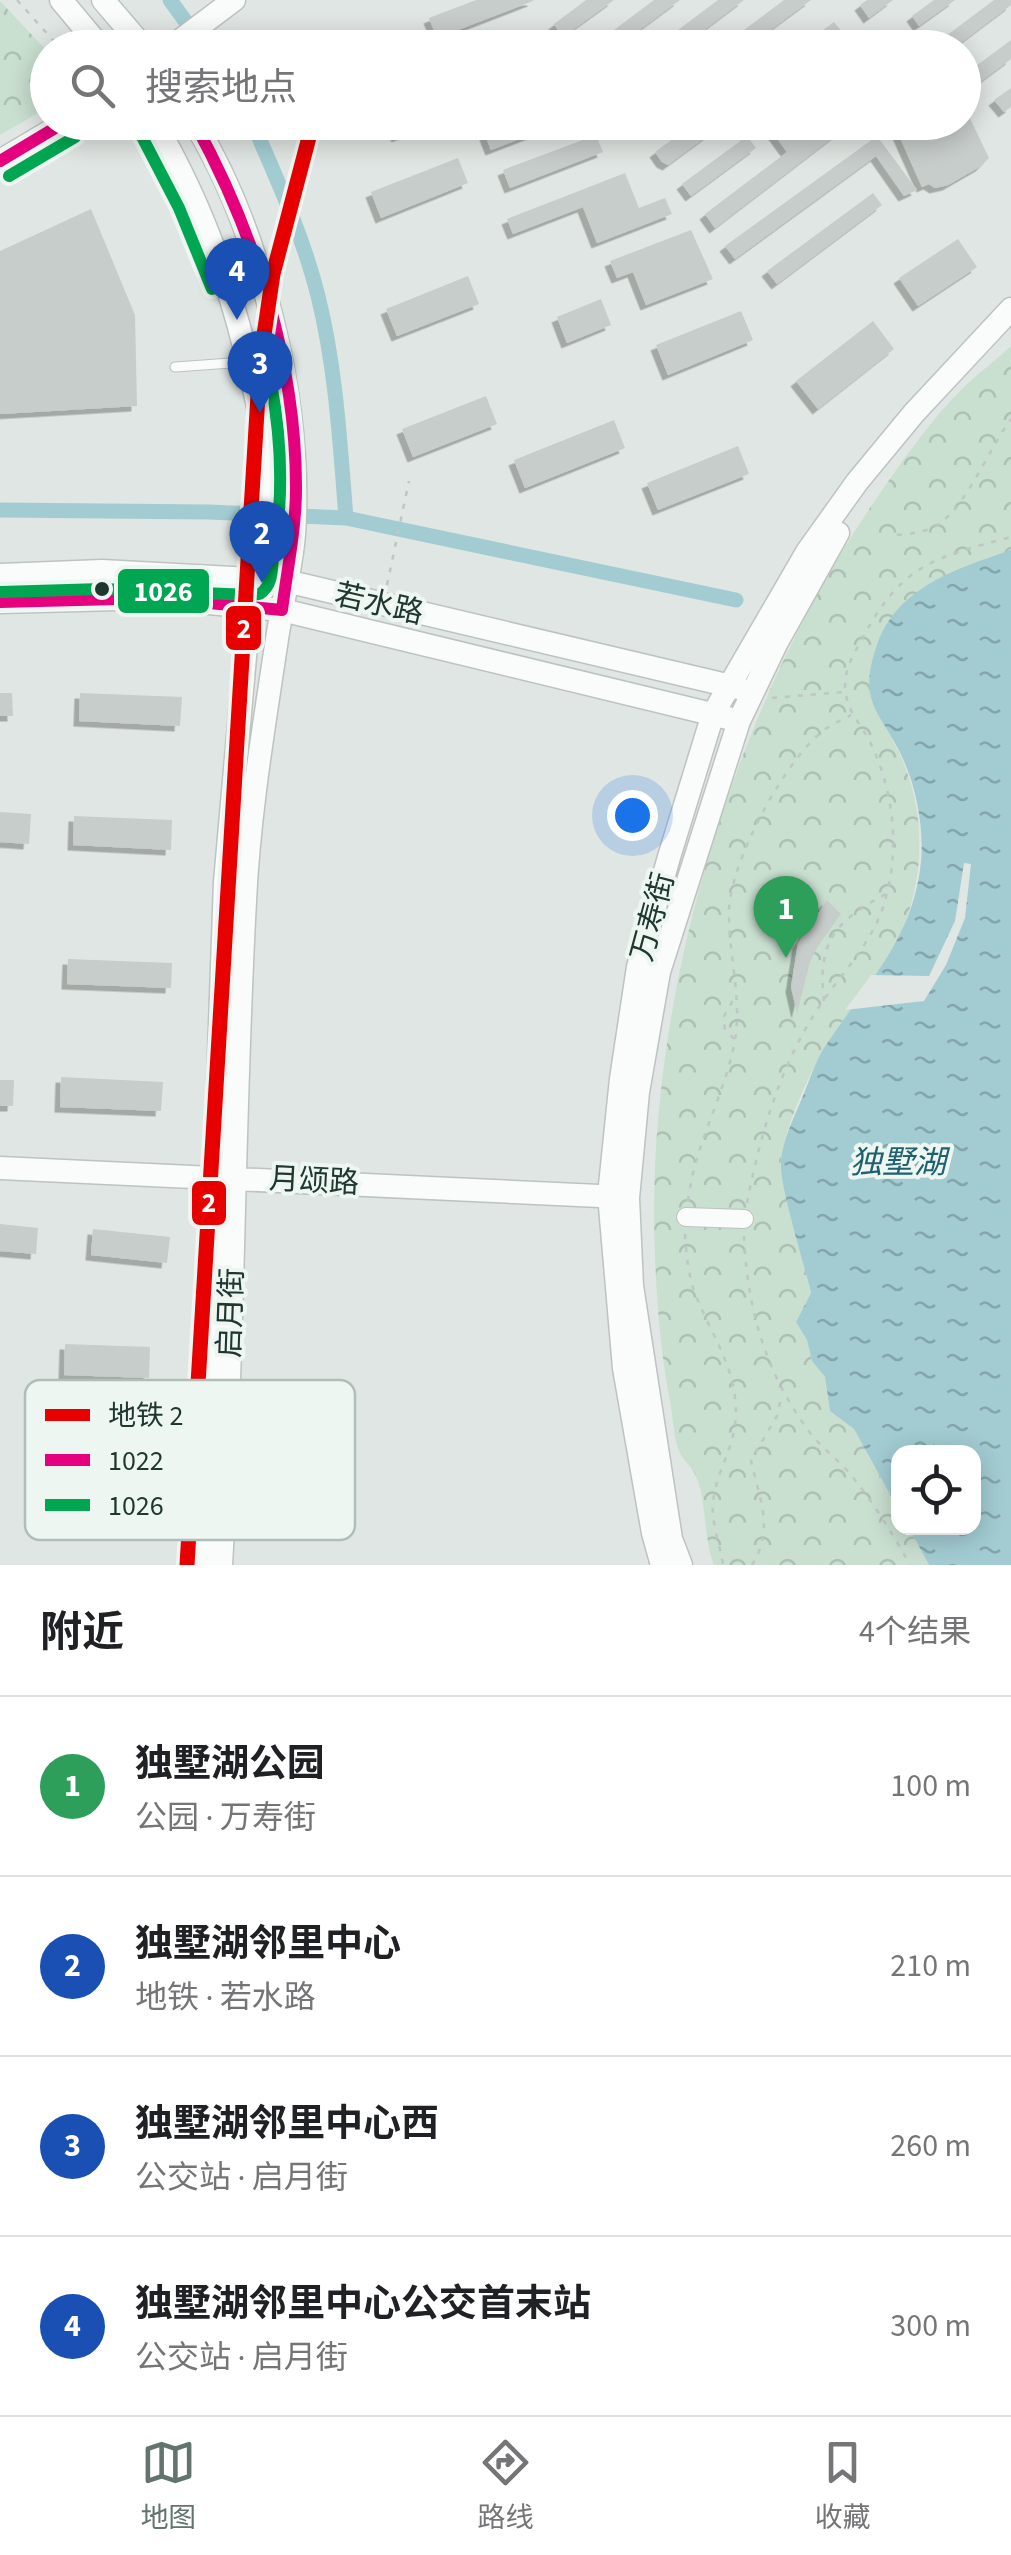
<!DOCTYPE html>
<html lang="zh">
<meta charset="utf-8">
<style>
:root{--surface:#fff;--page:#f6f6f6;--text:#202124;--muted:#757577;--line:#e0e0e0;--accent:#63746f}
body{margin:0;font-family:"Source Sans 3","Noto Sans SC",sans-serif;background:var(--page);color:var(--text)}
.controls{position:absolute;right:30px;bottom:30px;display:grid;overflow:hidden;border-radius:20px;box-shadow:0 5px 25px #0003}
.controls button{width:90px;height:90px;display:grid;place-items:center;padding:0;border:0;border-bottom:2px solid var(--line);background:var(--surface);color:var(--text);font:50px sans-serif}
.you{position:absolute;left:632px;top:815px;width:35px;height:35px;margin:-25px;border:8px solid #fff;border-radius:50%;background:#1a73e8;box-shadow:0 0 0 15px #1a73e833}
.badge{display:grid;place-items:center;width:65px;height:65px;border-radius:50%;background:var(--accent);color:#fff;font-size:32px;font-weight:700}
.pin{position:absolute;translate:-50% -82px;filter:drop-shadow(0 2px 5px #0008)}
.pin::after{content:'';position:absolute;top:52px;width:35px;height:30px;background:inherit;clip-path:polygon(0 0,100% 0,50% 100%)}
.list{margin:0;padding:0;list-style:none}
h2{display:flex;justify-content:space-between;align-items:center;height:130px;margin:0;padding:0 40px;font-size:42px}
h2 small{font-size:32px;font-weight:400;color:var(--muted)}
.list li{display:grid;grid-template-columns:65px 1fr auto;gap:30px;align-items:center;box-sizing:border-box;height:180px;padding:0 40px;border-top:2px solid var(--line)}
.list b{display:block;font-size:38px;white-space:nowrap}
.list p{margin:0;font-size:32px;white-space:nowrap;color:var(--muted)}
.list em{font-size:32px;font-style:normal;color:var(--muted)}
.icon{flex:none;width:55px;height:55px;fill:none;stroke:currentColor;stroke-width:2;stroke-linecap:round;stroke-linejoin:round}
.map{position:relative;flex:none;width:1011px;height:1565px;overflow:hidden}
.search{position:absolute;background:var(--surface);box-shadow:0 5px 25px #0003;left:30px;right:30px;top:30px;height:110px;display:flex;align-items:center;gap:25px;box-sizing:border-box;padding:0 35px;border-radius:55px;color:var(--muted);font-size:38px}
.sheet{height:850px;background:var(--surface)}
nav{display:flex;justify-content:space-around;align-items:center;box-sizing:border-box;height:140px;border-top:2px solid var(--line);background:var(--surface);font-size:28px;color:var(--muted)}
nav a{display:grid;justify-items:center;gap:5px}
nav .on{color:var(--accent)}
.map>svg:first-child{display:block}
.park{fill:url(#park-crowns)}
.water{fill:url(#water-ripples)}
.pier{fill:#e0e6e3}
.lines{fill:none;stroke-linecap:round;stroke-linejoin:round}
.canal{stroke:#a2ccd2;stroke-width:15}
.building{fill:#c7cdcb;filter:url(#shadow)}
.lane-casing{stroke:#bdc2c0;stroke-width:11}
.street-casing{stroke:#bdc2c0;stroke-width:20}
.secondary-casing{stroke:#bdc3c1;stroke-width:25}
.path{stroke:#bfc6c5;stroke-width:2.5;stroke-dasharray:5 8;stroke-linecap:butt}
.lane{stroke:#fafbfb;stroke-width:9}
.street{stroke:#fafbfb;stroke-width:18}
.secondary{stroke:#fafbfb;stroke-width:22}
.bus-1-casing{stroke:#eef6f2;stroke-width:20}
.bus-2-casing{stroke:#eef6f2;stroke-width:20}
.bus-1{stroke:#e5007d;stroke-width:12}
.bus-2{stroke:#00a651;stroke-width:12}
.metro-1-casing{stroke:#eef6f2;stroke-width:22}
.metro-1{stroke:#e60000;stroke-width:15}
.bus-dot{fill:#203731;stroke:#eef6f2;stroke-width:4}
.labels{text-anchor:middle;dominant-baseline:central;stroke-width:8;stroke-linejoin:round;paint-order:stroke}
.street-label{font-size:30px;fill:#203731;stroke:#eef6f2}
.water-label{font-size:32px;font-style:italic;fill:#1f616e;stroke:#eef6f2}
.key{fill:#eef6f2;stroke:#b0bdb8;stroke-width:2.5}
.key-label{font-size:28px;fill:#203731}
.line-badge{stroke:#eef6f2;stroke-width:4}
.badge-label{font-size:28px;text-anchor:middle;font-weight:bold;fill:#fff}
</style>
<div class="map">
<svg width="1011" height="1565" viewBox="0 0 1011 1565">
<defs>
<pattern id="park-crowns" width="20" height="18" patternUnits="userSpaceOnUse" patternTransform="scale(2.5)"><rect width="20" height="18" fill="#c9dfd0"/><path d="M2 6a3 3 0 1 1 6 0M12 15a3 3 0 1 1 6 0" fill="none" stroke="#acc0b3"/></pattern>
<pattern id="water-ripples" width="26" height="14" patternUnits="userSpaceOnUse" patternTransform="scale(2.5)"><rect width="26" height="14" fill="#a2ccd2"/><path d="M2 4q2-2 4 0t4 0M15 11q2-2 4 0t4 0" fill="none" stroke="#84a6ab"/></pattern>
<filter id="shadow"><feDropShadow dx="-5.5" dy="5.5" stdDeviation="0" flood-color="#0004"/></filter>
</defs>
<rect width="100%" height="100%" fill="#e0e6e3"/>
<!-- park -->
<path class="park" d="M0 1 48 52 47 108 0 135Z
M1011 346V565L892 739C932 811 927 894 885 965 866 995 839 1020 822 1052 805 1083 787 1123 781 1159 778 1179 805 1267 811 1293L796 1322 807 1340 812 1361 825 1377 830 1411 854 1429 898 1509V1528H909L929 1565H714C703 1537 707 1501 696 1476 692 1467 683 1460 679 1451 674 1438 673 1421 671 1406 661 1356 657 1308 655 1256 644 1002 732 708 876 499 903 460 931 419 965 386 980 372 996 360 1011 346Z"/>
<!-- water -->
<path class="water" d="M1011 550V1565H929L909 1528H974V1452H898V1509L854 1429 830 1411 825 1377 812 1361 807 1340 796 1322 811 1293C805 1266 778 1182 781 1160 783 1140 792 1122 800 1103 808 1085 814 1064 824 1048 864 986 913 941 921 862 924 830 917 789 903 759 882 712 857 705 876 648 895 587 957 569 1011 550Z"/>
<!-- pier -->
<path class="pier" d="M964 863 971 864 965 918 946 965 924 1001 845 1010 871 975 929 976 955 921Z"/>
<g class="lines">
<!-- canal -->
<path class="canal" d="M170 0 205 48
M252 122C277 179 303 236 318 296 336 368 340 443 346 518
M0 510 208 512 346 518 736 600"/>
</g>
<!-- building -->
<path class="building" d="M476 0H533V1L437 38 429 18Z
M586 0H614L563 37 554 24Z
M654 0H680L615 48H590Z
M718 0H744L680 48H654Z
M784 0H811L746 48H720Z
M867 0H893L869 18 860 5Z
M934 0H955L919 26 912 16Z
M994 0H1011V5L954 48H930Z
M834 22 843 33 824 48H799Z
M524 33 530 48H489V47Z
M1011 40V59L964 94V75Z
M1011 88V107L1004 112 994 100Z
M964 106 989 158 981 166 948 185 935 188 929 184 922 187 893 122H964Z
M391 122H432V123L397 137Z
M516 122H561V123L491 150 485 135Z
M696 122H726L668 165 662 162 655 152Z
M765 122H853L715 228 705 214 787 152Z
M596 135 603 152 510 188 503 170Z
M747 136 756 148 691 196 682 184Z
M877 136 917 190 904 196 876 156 735 259 725 246Z
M458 158 468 183 381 218 371 192Z
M625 173 639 208 665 198 672 214 597 243 583 207 513 234 507 219Z
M873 193 882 205 777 284 767 271Z
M91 209 135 315 137 406 0 414V251Z
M691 230 713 279 646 305 633 272 617 278 610 261Z
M958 239 977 267 918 306 899 278Z
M468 276 479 304 397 336 386 309Z
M601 299 611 325 567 343 557 317Z
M741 311 753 340 668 375 656 345Z
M873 321 894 349 818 409 796 381Z
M486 396 497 424 413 457 402 429Z
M614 420 625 448 525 488 514 460Z
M738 446 749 474 658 510 647 483Z
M0 693H12L13 716H0Z
M80 693 182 697 180 726 79 721Z
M0 812 31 814 29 844 0 842Z
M74 816 172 820 171 850 73 845Z
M827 900 841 914 818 946 810 962 797 1013 791 987 798 943Z
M68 959 172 963 171 988 67 984Z
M61 1077 163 1082 161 1111 60 1107Z
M0 1080H14L13 1106H0Z
M0 1224 38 1228 36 1254 0 1251Z
M93 1229 170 1237 167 1263 91 1255Z
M65 1344 150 1347 149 1378 64 1375Z"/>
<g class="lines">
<!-- lane casing -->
<g class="lane-casing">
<path id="lane" d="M175 367 245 362"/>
</g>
<!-- street casing -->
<g class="street-casing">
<path id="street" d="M686 1217 744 1219"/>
</g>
<!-- secondary casing -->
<g class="secondary-casing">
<path id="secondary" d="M61 0 101 48
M103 0 144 48
M170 48 234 0
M154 122C197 195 225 269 245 350 256 396 267 439 266 486 265 517 258 548 252 578L225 882 201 1565
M194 122C262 233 303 406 294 535 291 569 282 605 277 639 264 726 249 814 245 901 233 1122 234 1344 221 1565
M0 161 66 122
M0 575 102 571 286 581 739 688
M0 602 156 598 282 610 728 718
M0 1168 621 1197
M662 1565 653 1533 624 1368 609 1195 621 1079 638 967 669 857 713 714 807 552 857 482 914 413 1011 309
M681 1565 671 1539 632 1286 628 1198 638 1092 659 972 739 721 776 644 838 533"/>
</g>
<!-- path -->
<path class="path" d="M17 0 60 48
M897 535C913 533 930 532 943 521 970 498 989 449 1011 419
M387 585 409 481
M772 698 844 692
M824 1001C817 942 835 921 886 894
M734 1039 725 1029 723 1018 736 995
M688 1201C695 1142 725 1096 735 1040 742 996 728 953 729 910 731 860 785 760 824 730 832 724 842 720 851 715
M747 1203C759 1140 778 1073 812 1018 837 976 874 945 886 897 900 846 893 789 870 742 862 726 849 713 846 695 842 673 852 657 862 639 902 564 933 558 1011 537
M685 1234C686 1253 688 1270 693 1288 706 1325 730 1357 735 1397 740 1442 721 1458 714 1495 709 1519 720 1542 723 1565
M744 1236C747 1307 765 1372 808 1430 820 1447 838 1459 851 1475 873 1502 893 1534 910 1565
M752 1565C775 1528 759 1499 751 1460L777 1416 782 1394"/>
<!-- lane -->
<use href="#lane" class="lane"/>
<!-- street -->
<use href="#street" class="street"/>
<!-- secondary -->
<use href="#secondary" class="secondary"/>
<!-- bus-1 casing -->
<g class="bus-1-casing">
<path id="bus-1" d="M0 161 65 122
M0 602 156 598 282 610C287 570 296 529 296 488 296 361 255 233 194 122"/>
</g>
<!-- bus-2 casing -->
<g class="bus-2-casing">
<path id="bus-2" d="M139 131 179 208 212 289
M9 176 75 137
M1 592 102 589 251 595C258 594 261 595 265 589 272 582 272 568 273 558 284 499 282 442 271 383"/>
</g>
<!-- bus-1 -->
<use href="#bus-1" class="bus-1"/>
<!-- bus-2 -->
<use href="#bus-2" class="bus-2"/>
<!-- metro-1 casing -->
<g class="metro-1-casing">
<path id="metro-1" d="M187 1565 260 362 273 274 313 122"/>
</g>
<!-- metro-1 -->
<use href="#metro-1" class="metro-1"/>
</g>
<!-- markers -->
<circle class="bus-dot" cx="102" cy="589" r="9"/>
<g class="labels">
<!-- street labels -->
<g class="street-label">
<text transform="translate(379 604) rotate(13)">若水路</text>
<text transform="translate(653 917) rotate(-75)">万寿街</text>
<text transform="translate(314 1181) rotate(3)">月颂路</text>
<text transform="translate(231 1313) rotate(-88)">启月街</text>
</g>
<!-- water labels -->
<g class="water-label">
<text x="898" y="1163">独墅湖</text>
</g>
</g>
<!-- legend -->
<rect x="25" y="1380" width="330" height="160" rx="15" class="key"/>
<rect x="45" y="1409" width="45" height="12" fill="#e60000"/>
<rect x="45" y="1454" width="45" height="12" fill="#e5007d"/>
<rect x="45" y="1499" width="45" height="12" fill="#00a651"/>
<g class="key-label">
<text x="108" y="1425">地铁 2</text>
<text x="108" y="1470">1022</text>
<text x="108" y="1515">1026</text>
</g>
<g class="line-badge">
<rect x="116" y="567" width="95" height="48" rx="10" fill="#00a651"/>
<rect x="224" y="604" width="39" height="48" rx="10" fill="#e60000"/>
<rect x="190" y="1179" width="38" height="48" rx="10" fill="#e60000"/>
</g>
<g class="badge-label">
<text x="163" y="601">1026</text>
<text x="244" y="638">2</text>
<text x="209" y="1212">2</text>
</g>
</svg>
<div class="controls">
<button><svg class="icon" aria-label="locate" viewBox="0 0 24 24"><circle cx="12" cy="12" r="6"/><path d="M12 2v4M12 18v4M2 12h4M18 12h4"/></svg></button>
</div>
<div class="you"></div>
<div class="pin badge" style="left:786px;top:958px;background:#2e9e5b">1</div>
<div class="pin badge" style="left:262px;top:583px;background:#1a4fb4">2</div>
<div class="pin badge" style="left:260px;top:413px;background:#1a4fb4">3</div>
<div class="pin badge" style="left:237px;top:320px;background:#1a4fb4">4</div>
<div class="search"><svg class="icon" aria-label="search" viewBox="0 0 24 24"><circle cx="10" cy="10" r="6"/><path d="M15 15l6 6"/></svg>搜索地点</div>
</div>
<section class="sheet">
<h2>附近<small>4个结果</small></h2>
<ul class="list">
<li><span class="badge" style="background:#2e9e5b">1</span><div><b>独墅湖公园</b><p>公园 · 万寿街</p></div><em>100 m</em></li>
<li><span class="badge" style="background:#1a4fb4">2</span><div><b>独墅湖邻里中心</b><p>地铁 · 若水路</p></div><em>210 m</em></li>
<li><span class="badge" style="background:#1a4fb4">3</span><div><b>独墅湖邻里中心西</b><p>公交站 · 启月街</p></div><em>260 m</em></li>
<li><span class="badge" style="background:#1a4fb4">4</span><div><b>独墅湖邻里中心公交首末站</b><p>公交站 · 启月街</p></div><em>300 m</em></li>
</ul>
</section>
<nav>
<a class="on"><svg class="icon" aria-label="map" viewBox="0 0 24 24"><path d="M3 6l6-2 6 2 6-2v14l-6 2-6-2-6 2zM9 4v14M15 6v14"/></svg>地图</a>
<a><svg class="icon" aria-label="directions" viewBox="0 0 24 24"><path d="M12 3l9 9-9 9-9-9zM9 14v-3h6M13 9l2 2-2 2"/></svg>路线</a>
<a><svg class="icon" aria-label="saved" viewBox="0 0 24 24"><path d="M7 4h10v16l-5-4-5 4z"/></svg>收藏</a>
</nav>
